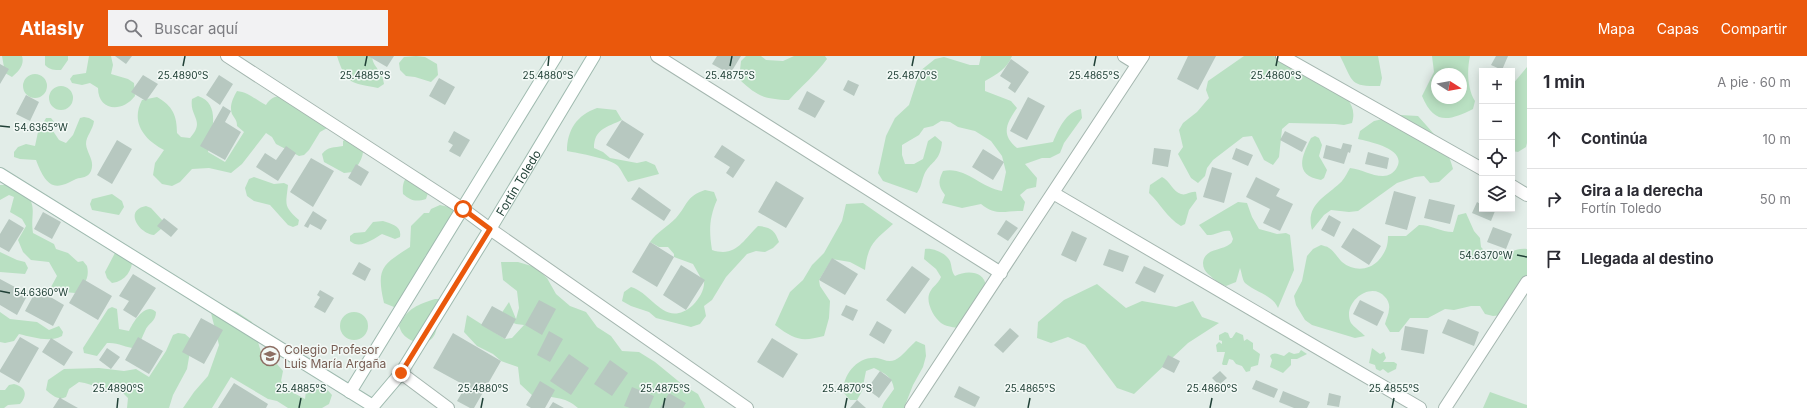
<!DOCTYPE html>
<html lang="es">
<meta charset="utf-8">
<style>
:root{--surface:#fff;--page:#f2f2f3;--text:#2b2b33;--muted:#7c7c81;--line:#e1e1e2;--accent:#ea580c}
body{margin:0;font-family:Inter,sans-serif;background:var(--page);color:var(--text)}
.controls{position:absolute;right:12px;top:12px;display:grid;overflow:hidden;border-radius:0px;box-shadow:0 2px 10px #0003}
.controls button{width:36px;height:36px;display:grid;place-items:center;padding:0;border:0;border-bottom:1px solid var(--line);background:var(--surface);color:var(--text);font:20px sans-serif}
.compass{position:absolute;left:1431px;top:12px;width:36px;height:36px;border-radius:50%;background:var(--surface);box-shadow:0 2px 10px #0003;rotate:101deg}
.stop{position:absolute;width:12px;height:12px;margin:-9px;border:3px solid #ea580c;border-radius:50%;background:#fff}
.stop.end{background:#ea580c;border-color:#fff;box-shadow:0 1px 4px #0008}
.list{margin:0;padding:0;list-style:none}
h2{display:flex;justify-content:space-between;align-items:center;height:52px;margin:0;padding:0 16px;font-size:17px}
h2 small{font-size:13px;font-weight:400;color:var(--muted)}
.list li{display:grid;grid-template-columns:26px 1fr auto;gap:12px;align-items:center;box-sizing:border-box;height:60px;padding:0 16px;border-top:1px solid var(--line)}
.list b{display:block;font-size:15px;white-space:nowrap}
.list p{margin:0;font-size:13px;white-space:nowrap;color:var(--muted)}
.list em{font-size:13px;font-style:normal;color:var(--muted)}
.icon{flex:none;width:22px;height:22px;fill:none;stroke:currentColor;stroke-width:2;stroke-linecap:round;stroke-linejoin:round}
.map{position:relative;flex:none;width:1527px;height:352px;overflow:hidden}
header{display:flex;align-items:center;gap:24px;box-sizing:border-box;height:56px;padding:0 20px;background:var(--accent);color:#fff}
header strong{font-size:19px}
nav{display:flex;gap:22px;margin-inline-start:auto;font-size:14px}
.search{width:280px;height:36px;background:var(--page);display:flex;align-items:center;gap:10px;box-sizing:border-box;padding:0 14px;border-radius:0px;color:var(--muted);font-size:15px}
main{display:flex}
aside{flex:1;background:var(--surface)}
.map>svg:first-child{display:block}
.green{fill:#b9e0c2;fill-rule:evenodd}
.building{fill:#b7c8c0}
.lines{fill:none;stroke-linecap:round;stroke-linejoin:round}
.street-casing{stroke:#a4b6af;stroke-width:14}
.secondary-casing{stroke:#9fbaaf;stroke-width:14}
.street{stroke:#fff;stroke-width:12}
.secondary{stroke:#fff;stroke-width:12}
.route{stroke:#ea580c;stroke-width:5}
.ticks{fill:none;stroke:#204036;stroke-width:1.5}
.labels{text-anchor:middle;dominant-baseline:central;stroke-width:3;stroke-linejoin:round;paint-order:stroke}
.street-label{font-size:12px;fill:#204036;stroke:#f3f9f6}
.education-label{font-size:12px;fill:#785e54;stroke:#f3f9f6;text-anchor:start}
.ticks-label{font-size:10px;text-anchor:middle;fill:#204036;stroke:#f3f9f6;stroke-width:3;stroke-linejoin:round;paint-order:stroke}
</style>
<header>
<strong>Atlasly</strong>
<div class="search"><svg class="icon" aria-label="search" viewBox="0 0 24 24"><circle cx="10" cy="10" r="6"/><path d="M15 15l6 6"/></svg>Buscar aquí</div>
<nav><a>Mapa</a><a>Capas</a><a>Compartir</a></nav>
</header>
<main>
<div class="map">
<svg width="1527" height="352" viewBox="0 0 1527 352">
<rect width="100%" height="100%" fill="#e2ede8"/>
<!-- green -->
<path class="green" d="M2 0H22C25 9 18 16 12 21L5 17Z
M45 0H68V4L61 14C54 14 50 14 45 9Z
M89 0H111L113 9 111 18 128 23 134 27 135 40C122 57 98 55 98 32L90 27 82 29 72 27 70 23 73 19 86 17Z
M337 0H372C373 13 382 12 384 28L378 32C351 27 346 28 337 0Z
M416 0 425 1 437 8 438 19 431 26 415 21 406 20 400 14 399 7 404 1Z
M746 0H761L766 4 783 5 794 0H825L827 3C816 18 802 30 789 44 763 43 757 40 739 23L741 5Z
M981 0H1012C1007 13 997 18 985 25V35L1011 45 1017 52C1007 67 1000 78 1017 92L1053 86C1059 72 1066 56 1081 53L1082 62 1064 87 1060 97 1050 102H1042L1025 108 1037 122 1036 131 1027 133 1020 139 1025 146 1023 155C1006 154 997 161 981 148L962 152 942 147 945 139C938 130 938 125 943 115 965 110 981 132 1002 135L1006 116 1002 100 991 85 975 75 958 71 950 66 941 65 933 70 924 72 919 79 902 89V99L905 108H914L923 103 928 85 935 80 942 86C940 107 930 105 924 119 921 127 922 129 917 137L883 125 878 117 886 80 895 62 909 49 920 15 935 3 944 1 970 9H979Z
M1244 0H1274L1347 42C1353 51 1355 57 1352 67L1344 69 1335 68 1289 67 1282 73 1279 101 1273 109 1264 104 1252 80 1243 81 1213 104 1207 112 1205 120 1198 127 1191 122 1178 98 1183 91 1179 74 1183 67 1197 56 1209 42 1206 34 1208 25Z
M1340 0H1378L1382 22 1380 30C1349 31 1353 25 1340 0Z
M1432 0H1470C1467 14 1467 32 1475 45L1473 53C1449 65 1434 69 1422 40L1434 16ZM1437 18H1461V42H1437Z
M1527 11V87L1526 91 1518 96 1512 95V29Z
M23 30a12 12 0 1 1 24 0a12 12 0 1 1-24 0Z
M49 42a12 12 0 1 1 24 0a12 12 0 1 1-24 0Z
M237 35C248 36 256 44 266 49 281 24 314 60 329 71L320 76 309 94 304 99 299 100 276 88 272 81 266 77 242 108 231 117 209 112 192 113 180 126 172 130 162 128 153 119 155 107 164 94C145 84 130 67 142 44L157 41C173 50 177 60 177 77L181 81 190 82C206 64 189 61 192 43L198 40C222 48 211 77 208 96L225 106 244 76 237 70C237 64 235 63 232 58 229 50 233 42 237 35Z
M597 52 616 54 622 64C607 71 594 73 594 92L603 96 610 102 637 107 646 105 655 109 659 118 628 126C625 122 622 115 618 110 612 103 578 97 567 95 567 74 577 59 597 52Z
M1400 59 1418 60C1432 76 1448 91 1453 113L1439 126 1430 127 1424 120 1415 121 1397 127 1358 155 1349 156 1331 154 1324 159 1312 174C1305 149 1325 141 1340 127 1344 124 1347 117 1350 112 1362 113 1371 120 1383 120 1389 120 1393 117 1396 113 1409 93 1370 86 1358 83L1360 75 1374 65Z
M84 61 89 62 94 65C93 74 86 80 86 88 87 98 95 104 91 115 88 122 82 121 76 123 71 125 67 128 62 129 47 134 40 114 36 104L20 103 14 101V96L18 91 26 88 35 90 38 76 46 62H51L55 67 53 75 59 84 66 87 73 79 80 62Z
M1315 80 1319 82 1322 89 1319 100 1327 114 1324 122 1321 124C1293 119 1302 100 1311 82Z
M346 83 363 91C364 101 359 108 353 116L344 117 324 106 322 98C328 90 334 92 343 90V85Z
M412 116C422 117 427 119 431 128L426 143C416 146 411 145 403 138 402 128 404 122 412 116Z
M254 121 274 128 284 127 288 129C286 149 283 150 299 164L298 169 293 171 288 169 270 149 254 145 247 140 245 132 249 123Z
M1162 121C1170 125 1173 136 1181 138 1186 140 1190 135 1196 136L1197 143 1189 154 1185 168 1181 170C1166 161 1161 148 1149 137L1150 129Z
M0 129H10L25 134C38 154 30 156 33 177L54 188 56 193 68 197 78 206 83 205 87 210C90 222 84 230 75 237L54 235 51 231 57 220 49 206 31 204 23 196 18 184 26 170 22 163 10 156 14 141 9 139 0 144Z
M705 134 714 136 717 144C709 162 709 175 712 194 736 202 743 184 758 170 770 171 775 174 779 186L773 192 765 196 756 195 747 198 726 221 712 244 704 250 706 260 700 268 691 271 656 262 649 256 631 250 622 245 624 236 631 231C653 237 665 274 693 249 700 242 705 233 704 224H702L693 208 674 201V198L668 191H659L650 186C657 176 667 171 676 162 687 150 686 140 705 134Z
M112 138 122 145 124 151 119 159 92 154 90 148 92 143Z
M1238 146 1247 147 1252 161 1259 173 1277 178 1286 177 1290 179 1294 214 1278 252C1273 239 1255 236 1245 227 1242 223 1242 217 1240 212L1236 226 1226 230C1219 228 1214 223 1208 218 1205 215 1203 212 1203 207 1204 192 1222 195 1230 188 1232 187 1232 185 1233 183L1230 175C1222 173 1215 180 1207 179L1199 169Z
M863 147 893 168C874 185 868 188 865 214L850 206 832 203 819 224 820 230 830 245 829 262 824 280C801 286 795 284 775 269L790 236 803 224 812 209 824 197 842 165 846 148Z
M440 149 449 151 456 158 440 184 425 200 420 217 402 247 394 251 384 247C376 212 382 209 410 191L411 170 424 157H429L431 153Z
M146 150 151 152 163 165 161 173 154 179C138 177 124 154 146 150Z
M1466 157 1474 175 1480 182 1481 191 1488 199C1505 203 1513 191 1527 193V219L1503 259 1493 260 1485 258 1480 250H1471L1454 254 1445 253 1428 262H1410L1399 276H1390L1385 268C1386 263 1389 258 1389 253 1390 249 1388 244 1385 241 1371 224 1341 247 1351 267 1354 271 1361 276 1365 280L1355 282 1312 269 1305 264 1296 249 1294 240 1302 225 1307 200 1313 193 1321 189C1323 190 1327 190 1329 192 1334 195 1338 202 1342 206 1353 215 1368 215 1378 205 1385 197 1388 191 1388 180H1406L1419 169C1431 169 1441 176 1453 176L1458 159Z
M383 165C392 168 402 170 400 181L395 183 382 178C373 183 360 194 350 185V180L354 177 365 176 373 166Z
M925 193C933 192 946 197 950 205 952 210 951 215 955 220 967 214 985 215 986 231L957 272C952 271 945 270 941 267 933 261 925 245 930 236 933 230 938 228 941 221L936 213 924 203Z
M116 195 133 201C132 215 126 225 112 227L107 222 105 216Z
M0 196 17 204 25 206 28 212 25 218 0 216Z
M501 206H518L535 211 547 222 556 238 570 250 586 256 597 271 611 280 622 295 639 296 655 306 683 329 698 338 705 352H578C565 340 550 341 533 340L520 328 518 311 501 305 493 298 477 290 464 276 467 259 505 283 512 282 524 269 516 268 499 261 509 246 516 263 519 252 517 235 503 224Z
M1097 228 1126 252 1142 245 1176 251 1193 245 1202 261 1219 267 1188 287 1134 338 1117 332 1085 289 1068 281 1051 287 1037 282 1038 266 1064 244Z
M435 243H441C439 254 439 268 435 278 429 291 411 288 403 278 401 276 400 272 399 270 408 251 418 249 435 243Z
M112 251 117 253 119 273 129 275C133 266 146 245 156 256 156 266 148 267 145 275 142 281 141 286 136 292 125 292 118 286 107 287L97 300 84 297 83 292 108 253Z
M227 252 237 256 252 266 261 296 270 300 283 315 281 325 288 334 305 343 306 335 314 328 324 330 332 339 329 348 322 352H288L277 345 268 343 231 321 212 352H183L194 336 208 320 219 289 211 257Z
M340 270a14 14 0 1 1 28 0a14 14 0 1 1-28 0Z
M0 256 10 263 37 266 49 274 59 270 63 276 62 280C50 287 32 281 19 278L14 285 5 287 0 286Z
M1225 276 1228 277 1230 282H1232L1236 276 1243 279 1244 285 1247 283 1253 287V293L1260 298 1258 309 1251 311 1250 315 1246 316 1242 310 1236 308 1233 304 1229 303 1227 309H1223L1222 308 1225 296H1217L1216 289 1219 286 1222 288V285L1219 284V279Z
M178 277 185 278 192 284 187 313 173 339 169 352H127L128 342 123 337C104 338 96 328 79 326L69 333 66 341C58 345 52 339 46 334L48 324 64 313 99 312 124 315 136 313 149 321 166 295 173 279Z
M916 285 925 289 926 300 923 311 913 329 904 352H882L884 347 894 333C892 320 885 318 874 312L866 315 862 335 857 344H850L843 336C843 319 857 300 877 302 883 303 888 307 895 304 903 300 909 291 916 285Z
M1372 292 1380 298 1384 296 1386 302 1383 306H1394L1397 308 1396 313 1388 317 1383 313 1380 315 1376 313 1375 309 1369 307Z
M1301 294 1307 298 1297 303H1291V309L1283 317 1270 311 1272 304 1270 300C1274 295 1279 299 1284 300L1289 296 1294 298 1299 297Z
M14 328C26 331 28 339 20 348L8 349 4 352H0V334H5L9 329Z
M1490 336 1527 349V352H1483Z"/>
<!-- building -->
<path class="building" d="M115 0H132L126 8Z
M368 0H394L387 11Z
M717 0H741L730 18 712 8Z
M1188 0H1216L1198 34 1177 23Z
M1496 0H1508L1502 14 1491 9Z
M1011 3 1029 16 1015 37 1008 32 1011 27 1000 20Z
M0 8 9 13 0 28Z
M143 19 158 28 146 45 131 36Z
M219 19 233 28 220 49 206 39Z
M439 22 455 31 445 49 429 40Z
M848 24 859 29 854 40 843 34Z
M807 35 825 45 815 62 798 53Z
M26 39 39 46 30 65 16 58Z
M1028 41 1045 50 1027 84 1010 75Z
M223 50 231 55 225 66 241 76 225 104 200 90Z
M622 64 644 78 629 103 606 89Z
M454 75 470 84 460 101 449 95 453 89 448 86Z
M1285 75 1307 86 1302 96 1280 84Z
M117 84 132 93 112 128 97 119Z
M1343 87 1352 89 1350 97 1348 96 1344 108 1323 102 1326 89 1341 93Z
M722 89 745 104 733 122 726 117 730 111 714 101Z
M286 90 296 97 278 125 256 111 265 97 276 104Z
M1154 92 1171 94 1168 111 1152 108Z
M1236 92 1253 99 1248 110 1232 103Z
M983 93 1004 106 993 124 972 111Z
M1368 96 1389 102 1387 113 1365 108Z
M311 102 334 115 313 151 290 136Z
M356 108 369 116 361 130 348 122Z
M1212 111 1232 117 1224 147 1203 141Z
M1256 121 1280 133 1276 140 1293 148 1280 175 1263 167 1270 153 1246 141Z
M776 125 804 142 786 172 758 156Z
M639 131 671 154 664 165 631 143Z
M1394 135 1416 141 1407 174 1385 168Z
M1429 143 1455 149 1450 168 1424 162Z
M1477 146 1482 149V153H1491L1495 155 1491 165 1472 157Z
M313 155 327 164 321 174 310 168 308 172 304 170Z
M43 156 61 166 52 183 34 173Z
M1329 159 1341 166 1334 181 1321 174Z
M164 162 178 173 171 181 157 170Z
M9 163 24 172 9 196 0 191V178Z
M1006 164 1018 172 1008 185 997 178Z
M1493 171 1512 178 1506 193 1487 186Z
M1353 172 1381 190 1369 209 1341 191Z
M1072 175 1087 182 1076 206 1061 199Z
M650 186 674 201 657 231 632 216Z
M1109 193 1129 200 1123 216 1103 209Z
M832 202 858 218 845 239 819 224Z
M359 206 371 213 365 225 352 218Z
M681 209 705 224 686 254 663 239Z
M912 210 930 223 905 258 886 244Z
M1144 210 1164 219 1155 237 1135 227Z
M133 218 156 232 136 262 123 254 129 245 119 240Z
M0 223 28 238 17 259 0 249Z
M83 223 112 240 98 264 69 247Z
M37 233 64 249 53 270 25 255Z
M320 234 334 242 325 257 314 251 320 241 317 239Z
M539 244 556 253 542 279 525 269Z
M1360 244 1384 256 1377 270 1353 258Z
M846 249 858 254 853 265 841 259Z
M492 250 516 263 505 283 481 269Z
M201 262 223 274 204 308 182 296Z
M1448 263 1479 276 1474 290 1442 277Z
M877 265 892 274 884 288 869 279Z
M1405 270 1428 274 1424 298 1401 294Z
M1010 272 1019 280 1003 297 994 289Z
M549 275 563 283 550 306 537 299Z
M453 277 501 305 474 352H470L457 345 466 330 433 312Z
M20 281 39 292 19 327 0 316V314Z
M138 281 163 295 149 318 125 304Z
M51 282 73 296 64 310 42 296Z
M772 282 798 298 783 322 757 306Z
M107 292 120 301 111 313 99 304Z
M569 298 589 312 571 339 550 325Z
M1168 299 1180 305 1174 317 1162 311Z
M610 304 628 317 612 340 594 328Z
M880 315 892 324 879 342 867 333Z
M1220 315 1227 322 1219 329 1212 322Z
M1256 324 1278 333 1274 342 1252 333Z
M540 325 555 334 545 352H531L526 349Z
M234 327 268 348 266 352H218Z
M959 330 980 341 975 351 954 341Z
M632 331 654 340 649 352H630L624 350Z
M1283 335 1310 346 1307 352H1294L1279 346Z
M669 337 686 347 683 352H660Z
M1329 337 1341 340 1339 351 1327 349Z
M60 341 62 343 78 352H53Z
M857 344 866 352H850Z
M553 346 564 352H549Z"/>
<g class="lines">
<!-- street casing -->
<g class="street-casing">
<path id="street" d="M227 0 463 153 490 173 747 352
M657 0 1001 217
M1124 0 1137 8
M1282 0 1482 113
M1512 130 1527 139
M1053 137 1420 352
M401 317 448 352
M911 352 1143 0
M1445 352 1527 226"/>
</g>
<!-- secondary casing -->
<g class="secondary-casing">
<g id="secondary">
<path id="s1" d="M0 118 373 350 401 317 490 173 594 0"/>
<path d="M350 336 556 0"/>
</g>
</g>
<!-- street -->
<use href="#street" class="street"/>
<!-- secondary -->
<use href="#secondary" class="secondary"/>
</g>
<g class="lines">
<!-- route -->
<path class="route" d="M401 317 490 173 463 153"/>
</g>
<!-- ticks -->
<path class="ticks" d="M183 10 185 0M365 10 367 0M548 10 549 0M730 10 732 0M912 10 914 0M1094 10 1096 0M1276 10 1278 0M0 70 10 71M1517 199 1527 201M0 235 10 237M117 352 118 342M299 352 301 342M481 352 483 342M663 352 665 342M845 352 847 342M1028 352 1030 342M1210 352 1212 342M1392 352 1394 342"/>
<!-- icons -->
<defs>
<g id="school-ring" transform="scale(1)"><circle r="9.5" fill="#f3f9f6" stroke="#8d6e63" stroke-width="1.5"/><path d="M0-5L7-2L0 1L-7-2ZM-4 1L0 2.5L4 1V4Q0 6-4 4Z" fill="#8d6e63"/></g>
</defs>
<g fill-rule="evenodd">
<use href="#school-ring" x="270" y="300"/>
</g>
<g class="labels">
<!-- street labels -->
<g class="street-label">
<text stroke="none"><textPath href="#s1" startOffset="706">Fortín Toledo</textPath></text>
</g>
<!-- education labels -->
<g class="education-label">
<text x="284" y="293">Colegio Profesor<tspan x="284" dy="14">Luis María Argaña</tspan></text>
</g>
</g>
<g class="ticks-label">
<text x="183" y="23">25.4890°S</text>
<text x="365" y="23">25.4885°S</text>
<text x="548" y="23">25.4880°S</text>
<text x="730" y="23">25.4875°S</text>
<text x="912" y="23">25.4870°S</text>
<text x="1094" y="23">25.4865°S</text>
<text x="1276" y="23">25.4860°S</text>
<text x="41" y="75">54.6365°W</text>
<text x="1486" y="203">54.6370°W</text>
<text x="41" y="240">54.6360°W</text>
<text x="118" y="336">25.4890°S</text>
<text x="301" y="336">25.4885°S</text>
<text x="483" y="336">25.4880°S</text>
<text x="665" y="336">25.4875°S</text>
<text x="847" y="336">25.4870°S</text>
<text x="1030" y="336">25.4865°S</text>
<text x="1212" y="336">25.4860°S</text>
<text x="1394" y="336">25.4855°S</text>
</g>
</svg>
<div class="controls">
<button>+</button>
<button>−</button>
<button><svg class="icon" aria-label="locate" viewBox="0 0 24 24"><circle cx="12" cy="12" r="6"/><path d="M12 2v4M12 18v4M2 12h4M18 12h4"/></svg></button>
<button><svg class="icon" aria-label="layers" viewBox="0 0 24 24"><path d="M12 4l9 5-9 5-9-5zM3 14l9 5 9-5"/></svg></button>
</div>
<svg class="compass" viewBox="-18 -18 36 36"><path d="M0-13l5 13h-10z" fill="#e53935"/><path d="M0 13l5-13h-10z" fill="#7c7c81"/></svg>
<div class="stop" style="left:463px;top:153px"></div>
<div class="stop end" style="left:401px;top:317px"></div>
</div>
<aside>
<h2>1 min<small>A pie · 60 m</small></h2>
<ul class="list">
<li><svg class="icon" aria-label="ahead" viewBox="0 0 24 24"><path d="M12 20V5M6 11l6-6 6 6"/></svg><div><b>Continúa</b></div><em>10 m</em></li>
<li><svg class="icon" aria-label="right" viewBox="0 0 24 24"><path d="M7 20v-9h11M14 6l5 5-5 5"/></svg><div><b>Gira a la derecha</b><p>Fortín Toledo</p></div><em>50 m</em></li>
<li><svg class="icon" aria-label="arrive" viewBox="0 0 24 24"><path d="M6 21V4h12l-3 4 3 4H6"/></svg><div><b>Llegada al destino</b></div></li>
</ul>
</aside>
</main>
